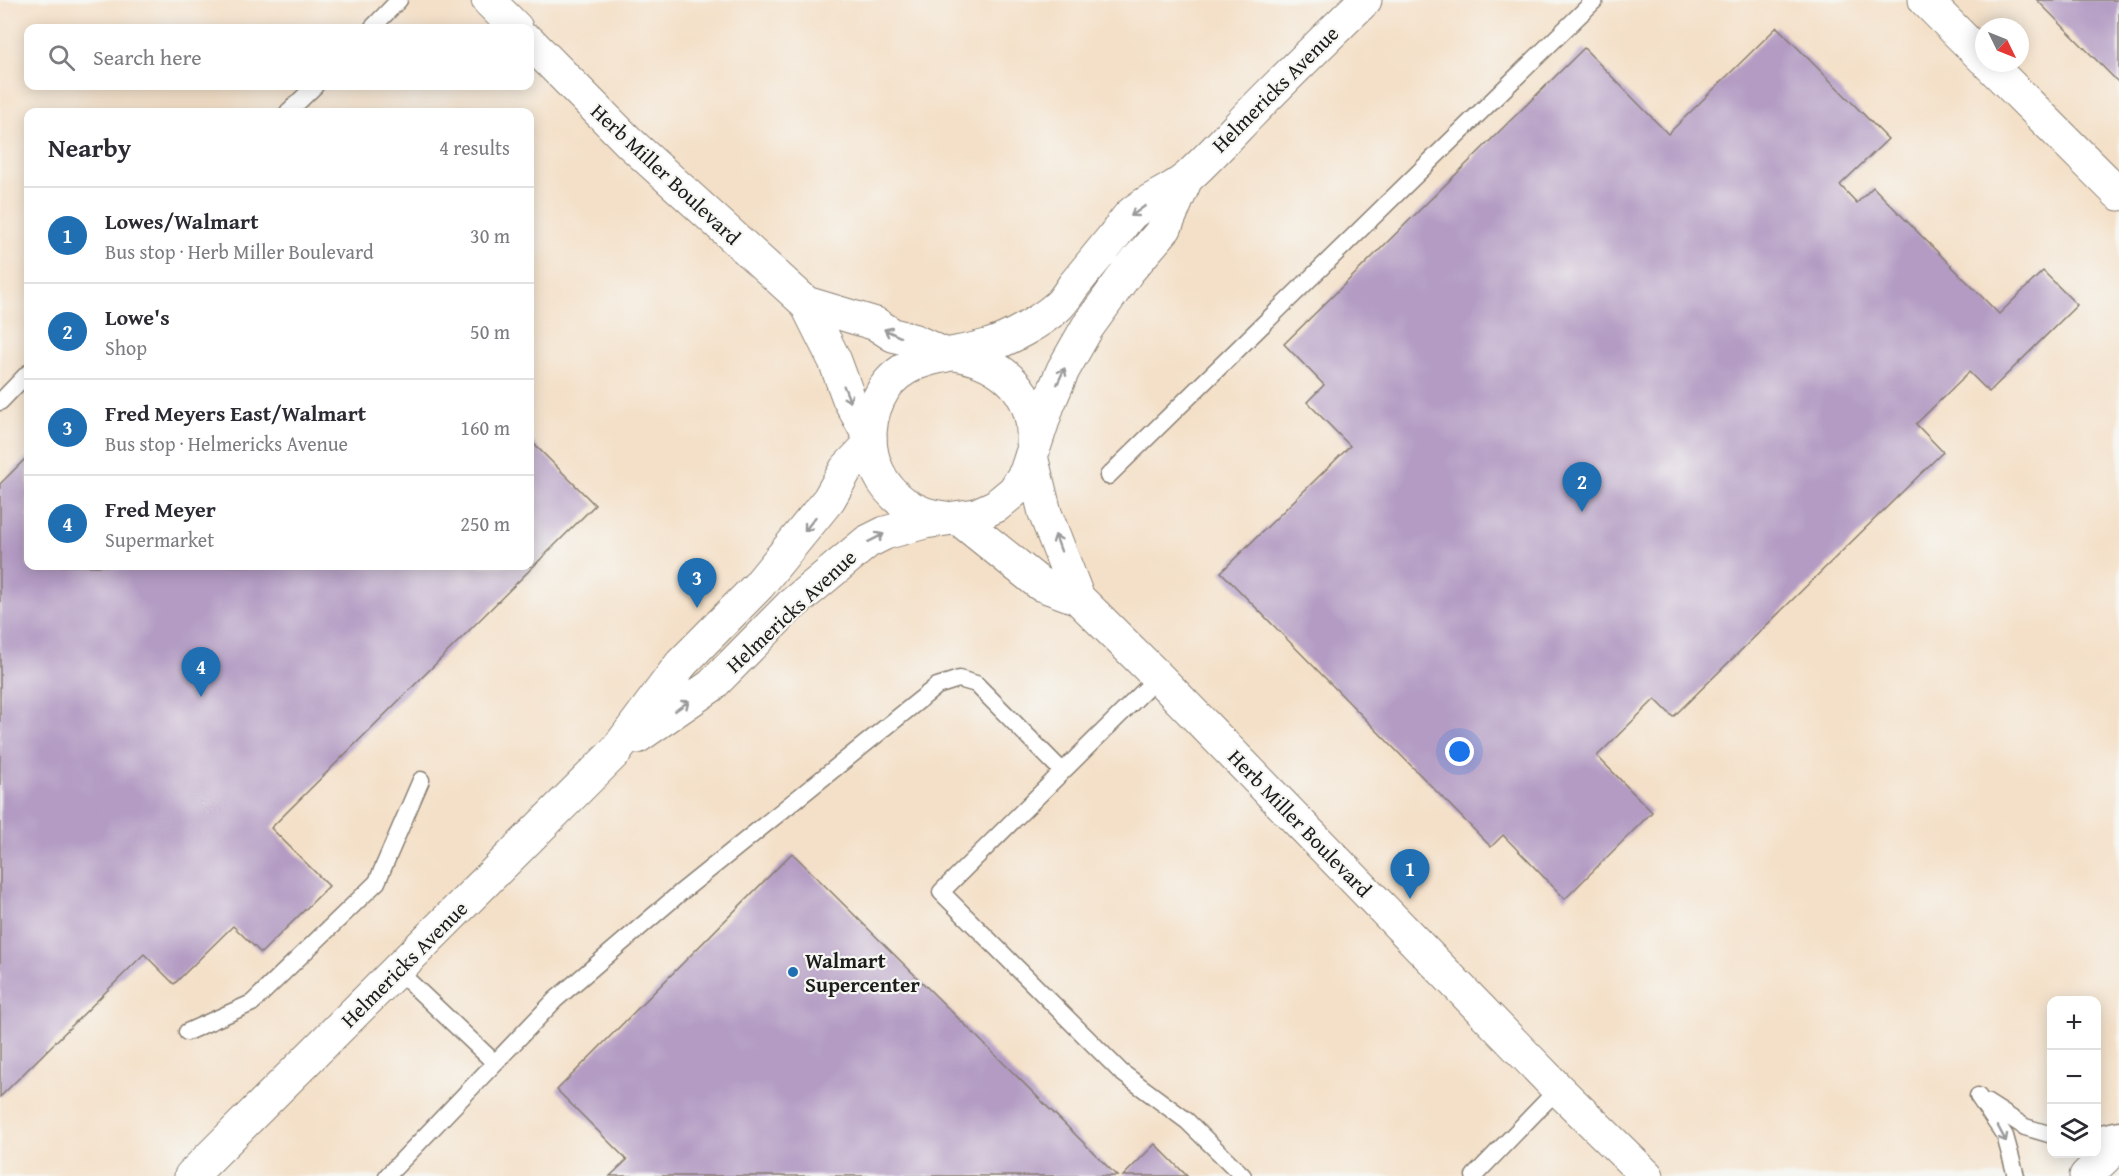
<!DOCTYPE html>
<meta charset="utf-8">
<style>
:root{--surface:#fff;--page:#f7f7f7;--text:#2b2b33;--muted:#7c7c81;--line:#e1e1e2;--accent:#1f6fb2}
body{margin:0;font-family:"Gentium Book Plus",serif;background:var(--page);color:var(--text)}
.controls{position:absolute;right:18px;bottom:18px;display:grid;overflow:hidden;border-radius:12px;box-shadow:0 3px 15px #0003}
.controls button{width:54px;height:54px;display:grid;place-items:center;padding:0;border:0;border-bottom:2px solid var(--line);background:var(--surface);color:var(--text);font:30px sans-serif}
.compass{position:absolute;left:1975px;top:18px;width:54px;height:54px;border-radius:50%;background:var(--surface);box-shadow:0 3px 15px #0003;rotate:133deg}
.you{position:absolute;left:1460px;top:752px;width:21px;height:21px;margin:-15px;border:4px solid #fff;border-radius:50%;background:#1a73e8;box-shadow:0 0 0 9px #1a73e833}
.badge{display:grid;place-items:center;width:39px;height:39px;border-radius:50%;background:var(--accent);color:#fff;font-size:20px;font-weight:700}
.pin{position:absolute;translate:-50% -50px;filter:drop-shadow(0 2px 3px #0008)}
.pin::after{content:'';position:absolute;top:32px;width:21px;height:18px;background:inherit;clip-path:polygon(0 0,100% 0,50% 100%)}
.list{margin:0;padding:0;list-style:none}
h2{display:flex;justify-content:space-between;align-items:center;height:78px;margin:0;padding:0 24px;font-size:26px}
h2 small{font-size:20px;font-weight:400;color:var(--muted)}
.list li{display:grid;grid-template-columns:39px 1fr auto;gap:18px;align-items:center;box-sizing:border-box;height:96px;padding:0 24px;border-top:2px solid var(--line)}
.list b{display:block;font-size:22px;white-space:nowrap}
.list p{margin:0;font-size:20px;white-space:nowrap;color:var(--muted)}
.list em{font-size:20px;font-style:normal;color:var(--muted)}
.icon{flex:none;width:33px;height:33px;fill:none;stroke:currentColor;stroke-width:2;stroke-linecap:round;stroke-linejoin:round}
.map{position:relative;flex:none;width:2119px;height:1176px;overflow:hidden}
.search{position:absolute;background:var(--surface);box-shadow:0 3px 15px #0003;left:24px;top:24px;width:510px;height:66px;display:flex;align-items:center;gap:15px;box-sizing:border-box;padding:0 21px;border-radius:12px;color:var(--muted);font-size:22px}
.panel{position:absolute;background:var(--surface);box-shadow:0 3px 15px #0003;left:24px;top:108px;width:510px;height:462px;border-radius:12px}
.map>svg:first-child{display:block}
.building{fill:#b39bc3}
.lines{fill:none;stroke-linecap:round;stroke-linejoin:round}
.service-casing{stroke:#887e72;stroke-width:19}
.minor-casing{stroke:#887e72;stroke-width:35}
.tertiary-casing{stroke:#887e72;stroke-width:35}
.service{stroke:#fff;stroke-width:16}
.minor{stroke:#fff;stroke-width:33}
.tertiary{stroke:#fff;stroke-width:33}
.oneway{stroke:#999}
.poi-dot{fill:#1f6fb2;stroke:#f6f6f2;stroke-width:2}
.labels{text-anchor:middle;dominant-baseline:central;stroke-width:4.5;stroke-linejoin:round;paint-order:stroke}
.street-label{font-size:21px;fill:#1c1c1c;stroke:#f6f6f2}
.poi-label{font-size:21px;font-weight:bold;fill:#1c1c1c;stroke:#f6f6f2;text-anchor:start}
</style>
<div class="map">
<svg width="2119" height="1176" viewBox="0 0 2119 1176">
<rect width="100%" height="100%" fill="#f6f6f2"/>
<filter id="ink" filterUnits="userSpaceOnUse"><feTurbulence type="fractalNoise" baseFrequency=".0167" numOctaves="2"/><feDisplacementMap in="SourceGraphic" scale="12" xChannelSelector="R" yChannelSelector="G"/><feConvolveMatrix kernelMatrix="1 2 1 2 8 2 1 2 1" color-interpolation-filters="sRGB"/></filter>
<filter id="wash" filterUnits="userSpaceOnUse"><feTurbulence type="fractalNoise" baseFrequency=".008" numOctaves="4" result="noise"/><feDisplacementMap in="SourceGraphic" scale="24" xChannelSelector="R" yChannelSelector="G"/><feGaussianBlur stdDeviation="1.35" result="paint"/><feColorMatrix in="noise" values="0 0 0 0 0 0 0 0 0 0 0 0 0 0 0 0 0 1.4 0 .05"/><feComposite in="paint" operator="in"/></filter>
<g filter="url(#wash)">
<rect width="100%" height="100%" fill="#f4e0c8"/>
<g id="blocks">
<!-- building -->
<path class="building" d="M2037 0H2119V83Z
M1777 27 1888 139 1840 185 1857 203 1873 187 1999 314 2043 271 2077 305 1989 392 1969 372 1916 424 1943 452 1673 717 1655 699 1597 756 1652 812 1565 899 1503 835 1491 847 1221 572 1350 446 1307 402 1324 385 1284 344 1584 48 1668 134Z
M530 440 595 505 271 828 329 886 261 953 233 926 174 984 144 954 0 1097V484L28 456V566H530Z
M792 853 1117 1176H610L627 1160 557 1090Z
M1155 1144 1187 1176H1123Z"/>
</g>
</g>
<g filter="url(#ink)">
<use href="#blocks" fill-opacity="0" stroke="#887e72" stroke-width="1.5"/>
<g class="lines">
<!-- service casing -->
<g class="service-casing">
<path id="service" d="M372 28 399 0
M288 112 315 86
M0 402 28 373
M1108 476 1595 0
M1158 677 941 892 1121 1072 1187 1121 1243 1176
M398 971 495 1063
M187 1032 252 1003 377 882 421 780
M1978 1096 2005 1136 2016 1176
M1986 1102 2025 1127 2052 1135
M2096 1134 2119 1129
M387 1176 555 1000 680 893 937 686 959 679 976 684 1062 771
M1474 1176 1558 1089"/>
</g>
<!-- minor casing -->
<g class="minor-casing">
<path id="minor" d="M488 0 516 28
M1925 0 1984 59
M530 42 629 142 806 303 835 361 849 399 870 438
M1988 63 2119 194
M806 303 876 324 893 335 915 341 946 355"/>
</g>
<!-- tertiary casing -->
<g class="tertiary-casing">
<path id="tertiary" d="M955 354C1002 362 1036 392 1033 442
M1031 456 1045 513 1078 598
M945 518C881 512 850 443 884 389 908 353 954 357 990 345 1010 339 1041 321 1057 307 1064 301 1069 292 1074 285 1087 269 1101 252 1114 236 1119 229 1125 220 1131 214 1148 199 1171 192 1188 177 1209 158 1229 136 1249 115 1287 76 1326 38 1365 0
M958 518 1040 584 1078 598 1158 677 1558 1089 1647 1176
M637 737 711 686 790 606 867 542 885 533 925 522 976 515 996 506 1014 491 1026 472 1048 405 1063 370 1087 328 1128 271 1165 228 1186 179
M191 1176 616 751 681 664 758 586 829 499 846 469 870 444
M2086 1176 2119 1144"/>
</g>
<!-- service -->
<use href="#service" class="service"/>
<!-- minor -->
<use href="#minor" class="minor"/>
<!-- tertiary -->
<use href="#tertiary" class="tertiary"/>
</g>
<!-- one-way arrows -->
<defs><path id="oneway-shaft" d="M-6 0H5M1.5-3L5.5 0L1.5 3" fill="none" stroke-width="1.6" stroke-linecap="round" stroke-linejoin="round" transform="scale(1.5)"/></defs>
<g class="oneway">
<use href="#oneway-shaft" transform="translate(1138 211) rotate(144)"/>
<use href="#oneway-shaft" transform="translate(892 333) rotate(-155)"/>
<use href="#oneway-shaft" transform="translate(1061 376) rotate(-65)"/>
<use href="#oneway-shaft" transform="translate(847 394) rotate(68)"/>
<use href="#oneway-shaft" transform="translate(810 524) rotate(128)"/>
<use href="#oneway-shaft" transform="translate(876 538) rotate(-27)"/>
<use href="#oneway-shaft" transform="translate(1058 543) rotate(-110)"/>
<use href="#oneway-shaft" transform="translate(682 706) rotate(-35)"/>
<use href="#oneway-shaft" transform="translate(2002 1134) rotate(62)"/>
</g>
</g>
<!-- markers -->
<circle class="poi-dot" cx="793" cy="972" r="6"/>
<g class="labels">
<!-- street labels -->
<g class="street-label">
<text transform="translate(1275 89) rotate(-45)">Helmericks Avenue</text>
<text transform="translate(666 174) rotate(43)">Herb Miller Boulevard</text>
<text transform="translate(791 611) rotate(-43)">Helmericks Avenue</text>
<text transform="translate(1300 823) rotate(46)">Herb Miller Boulevard</text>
<text transform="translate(404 964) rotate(-45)">Helmericks Avenue</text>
</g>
<!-- poi labels -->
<g class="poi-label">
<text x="805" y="960">Walmart<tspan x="805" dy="24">Supercenter</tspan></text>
</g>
</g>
</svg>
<div class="controls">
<button>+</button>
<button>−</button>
<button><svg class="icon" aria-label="layers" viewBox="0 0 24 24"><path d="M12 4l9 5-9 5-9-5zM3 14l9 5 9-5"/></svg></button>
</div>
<svg class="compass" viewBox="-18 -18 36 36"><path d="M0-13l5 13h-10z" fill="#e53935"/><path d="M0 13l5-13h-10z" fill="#7c7c81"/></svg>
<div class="you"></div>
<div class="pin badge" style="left:1410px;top:899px">1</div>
<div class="pin badge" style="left:1582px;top:512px">2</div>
<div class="pin badge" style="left:697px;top:608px">3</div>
<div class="pin badge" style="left:201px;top:697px">4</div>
<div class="search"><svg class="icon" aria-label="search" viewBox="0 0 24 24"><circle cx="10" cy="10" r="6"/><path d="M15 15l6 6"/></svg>Search here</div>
<section class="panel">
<h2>Nearby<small>4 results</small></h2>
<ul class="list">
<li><span class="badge">1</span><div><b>Lowes/Walmart</b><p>Bus stop · Herb Miller Boulevard</p></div><em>30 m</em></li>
<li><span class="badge">2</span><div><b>Lowe's</b><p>Shop</p></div><em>50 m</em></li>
<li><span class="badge">3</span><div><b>Fred Meyers East/Walmart</b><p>Bus stop · Helmericks Avenue</p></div><em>160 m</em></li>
<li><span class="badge">4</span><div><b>Fred Meyer</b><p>Supermarket</p></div><em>250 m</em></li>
</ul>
</section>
</div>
